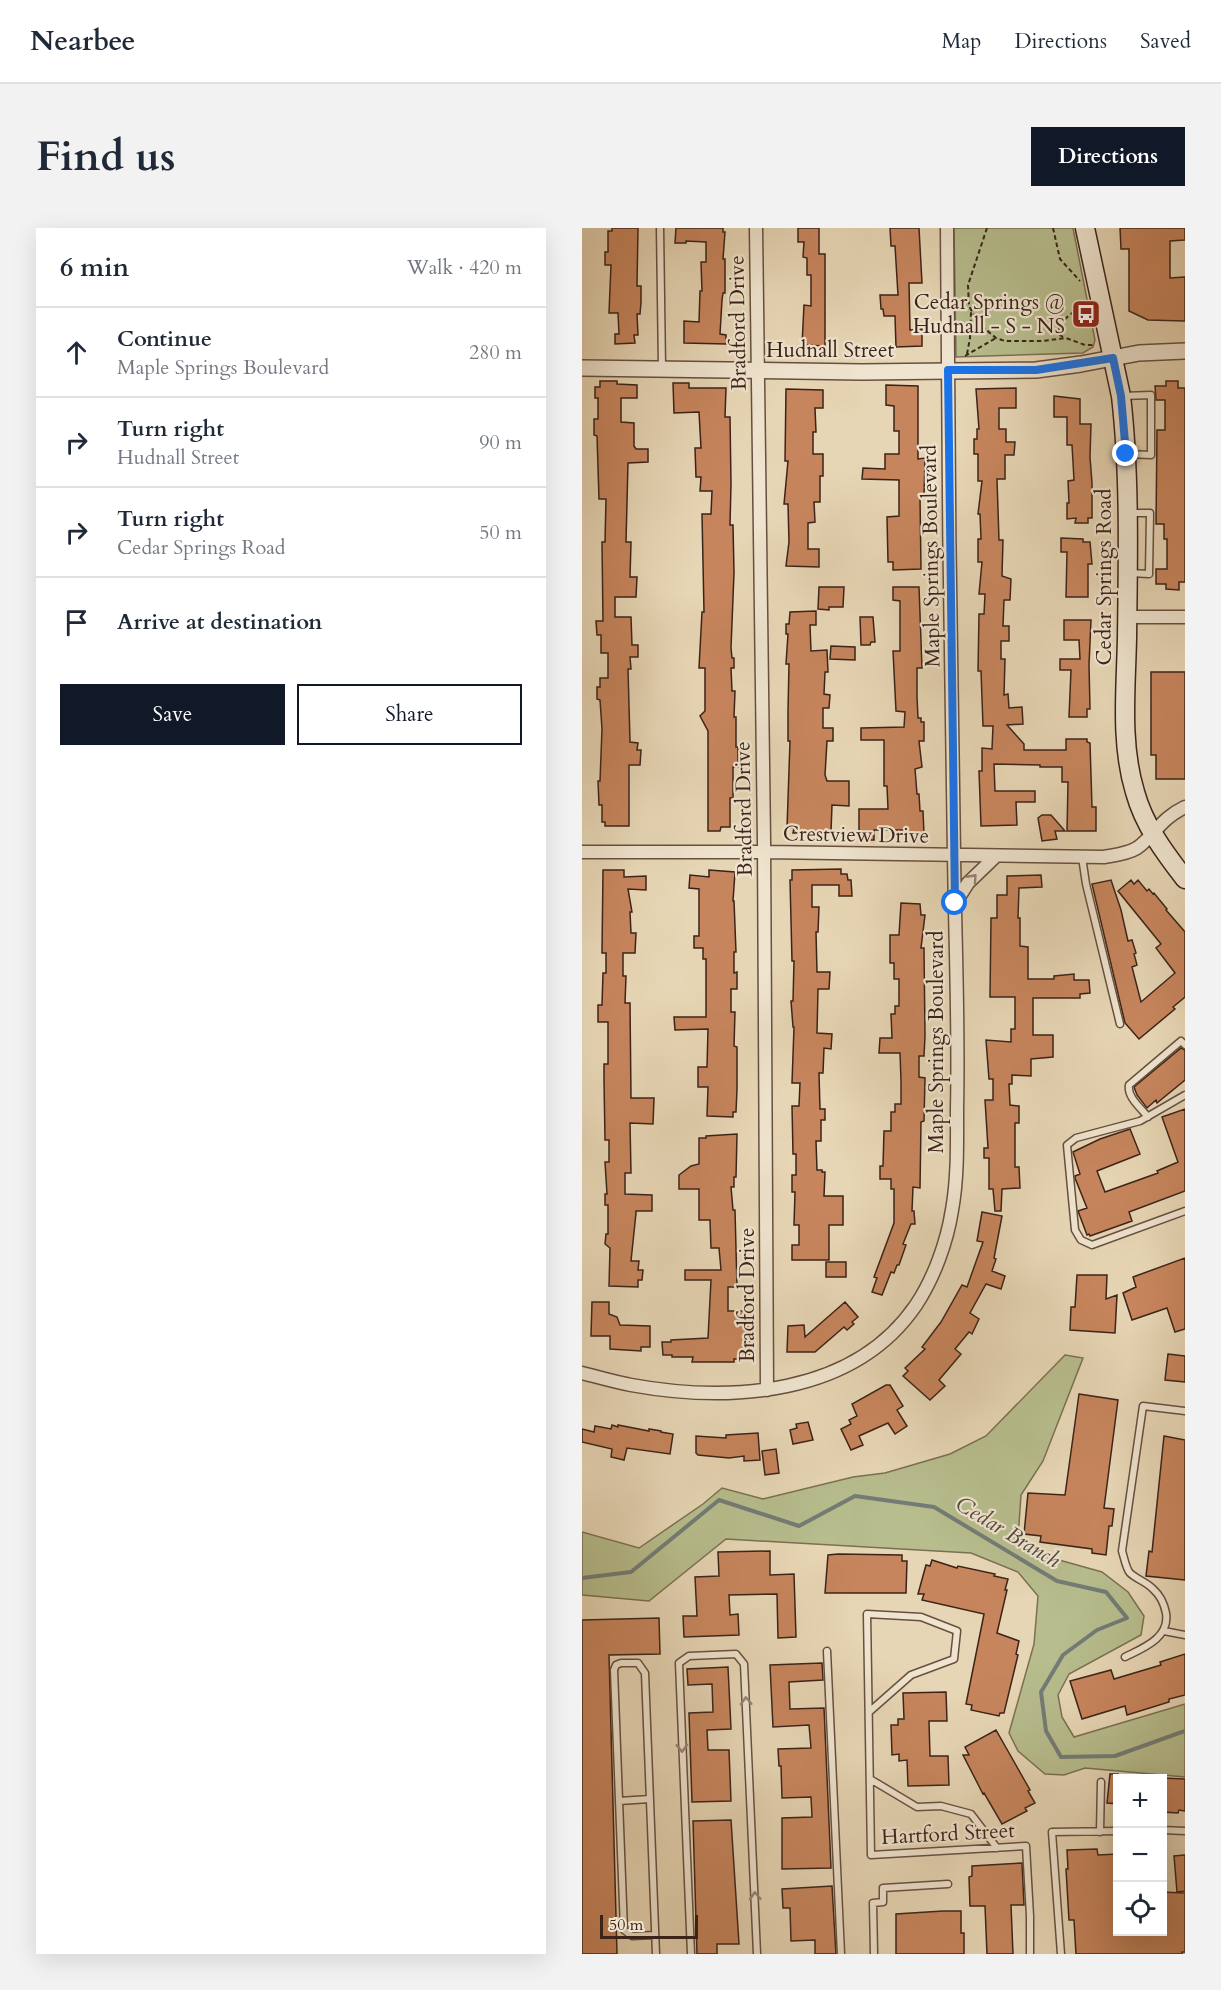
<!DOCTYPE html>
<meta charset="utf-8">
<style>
:root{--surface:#fff;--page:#f2f2f3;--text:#1f2937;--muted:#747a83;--line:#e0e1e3;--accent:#111827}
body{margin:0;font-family:Cardo,serif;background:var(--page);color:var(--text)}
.controls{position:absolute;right:18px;bottom:18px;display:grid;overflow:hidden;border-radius:0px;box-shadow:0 6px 24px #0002}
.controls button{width:54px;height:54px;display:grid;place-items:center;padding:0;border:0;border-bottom:2px solid var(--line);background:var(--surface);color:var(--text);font:30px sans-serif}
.scale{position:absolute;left:18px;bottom:15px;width:98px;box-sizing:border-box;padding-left:6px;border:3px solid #3c2319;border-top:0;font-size:16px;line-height:21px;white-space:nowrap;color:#3c2319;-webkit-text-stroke:4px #efe4cf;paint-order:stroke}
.stop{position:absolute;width:18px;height:18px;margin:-14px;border:4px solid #1a73e8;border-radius:50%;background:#fff}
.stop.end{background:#1a73e8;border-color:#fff;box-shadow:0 2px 6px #0008}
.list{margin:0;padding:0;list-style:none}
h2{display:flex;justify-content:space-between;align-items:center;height:78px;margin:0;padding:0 24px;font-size:26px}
h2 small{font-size:20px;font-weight:400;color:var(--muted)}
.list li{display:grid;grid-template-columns:39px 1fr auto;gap:18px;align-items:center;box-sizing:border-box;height:90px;padding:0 24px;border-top:2px solid var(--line)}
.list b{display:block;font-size:22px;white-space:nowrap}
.list p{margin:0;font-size:20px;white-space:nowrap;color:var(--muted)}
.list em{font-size:20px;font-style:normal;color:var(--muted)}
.actions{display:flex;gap:12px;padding:18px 24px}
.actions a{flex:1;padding:14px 0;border:2px solid var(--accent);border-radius:0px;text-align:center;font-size:21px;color:var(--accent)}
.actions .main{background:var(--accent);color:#fff}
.icon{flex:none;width:33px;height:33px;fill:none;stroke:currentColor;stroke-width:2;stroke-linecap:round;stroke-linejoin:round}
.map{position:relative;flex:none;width:603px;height:1726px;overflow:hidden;border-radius:0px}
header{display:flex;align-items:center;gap:36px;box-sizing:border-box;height:84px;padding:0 30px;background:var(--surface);border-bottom:2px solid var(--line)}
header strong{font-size:28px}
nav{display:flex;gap:33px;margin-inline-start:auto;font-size:21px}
.intro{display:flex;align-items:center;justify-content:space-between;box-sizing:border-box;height:144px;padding:0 36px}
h1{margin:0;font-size:42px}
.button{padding:15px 27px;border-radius:0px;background:var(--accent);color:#fff;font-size:21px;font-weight:700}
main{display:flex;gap:36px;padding:0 36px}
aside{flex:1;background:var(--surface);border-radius:0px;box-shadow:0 6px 24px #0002}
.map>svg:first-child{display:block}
.green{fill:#b7bd8d;stroke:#7a7053;stroke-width:1.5}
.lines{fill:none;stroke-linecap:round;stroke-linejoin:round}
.stream{stroke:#737c76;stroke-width:4}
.building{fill:#c7855d;stroke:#3c2319;stroke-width:1.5}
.service-casing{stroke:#675040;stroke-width:9}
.minor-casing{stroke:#675040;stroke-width:15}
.tertiary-casing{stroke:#675040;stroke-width:18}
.secondary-casing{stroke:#3c2319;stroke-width:21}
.path{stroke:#3c2319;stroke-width:2;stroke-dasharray:4.5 3;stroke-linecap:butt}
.service{stroke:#efe4cf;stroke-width:6}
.minor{stroke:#efe4cf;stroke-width:12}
.tertiary{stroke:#efe4cf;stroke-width:15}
.secondary{stroke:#efe4cf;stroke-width:18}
.oneway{stroke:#968474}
.route{stroke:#1a73e8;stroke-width:8}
.labels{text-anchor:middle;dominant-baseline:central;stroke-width:4.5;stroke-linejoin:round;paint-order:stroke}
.poi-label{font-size:21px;fill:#3c2319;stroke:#efe4cf;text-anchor:end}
.street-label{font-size:21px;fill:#3c2319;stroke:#efe4cf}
.water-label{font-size:22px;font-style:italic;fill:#534840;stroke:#efe4cf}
</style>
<header>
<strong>Nearbee</strong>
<nav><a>Map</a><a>Directions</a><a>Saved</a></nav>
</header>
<div class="intro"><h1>Find us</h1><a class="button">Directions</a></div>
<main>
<aside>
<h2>6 min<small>Walk · 420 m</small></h2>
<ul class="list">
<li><svg class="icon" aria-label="ahead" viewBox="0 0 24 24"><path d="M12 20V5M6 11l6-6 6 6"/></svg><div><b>Continue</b><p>Maple Springs Boulevard</p></div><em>280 m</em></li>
<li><svg class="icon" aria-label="right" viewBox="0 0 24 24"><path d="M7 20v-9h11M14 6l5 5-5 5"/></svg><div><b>Turn right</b><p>Hudnall Street</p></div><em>90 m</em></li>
<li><svg class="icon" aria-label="right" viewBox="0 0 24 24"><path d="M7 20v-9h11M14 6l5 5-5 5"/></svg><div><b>Turn right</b><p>Cedar Springs Road</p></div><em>50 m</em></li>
<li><svg class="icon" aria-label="arrive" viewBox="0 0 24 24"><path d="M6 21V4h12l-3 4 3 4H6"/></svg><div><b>Arrive at destination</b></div></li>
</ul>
<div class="actions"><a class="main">Save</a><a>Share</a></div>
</aside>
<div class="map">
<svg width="603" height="1726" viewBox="0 0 603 1726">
<rect width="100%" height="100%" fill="#e7d6b5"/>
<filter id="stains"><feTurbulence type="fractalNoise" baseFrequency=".00333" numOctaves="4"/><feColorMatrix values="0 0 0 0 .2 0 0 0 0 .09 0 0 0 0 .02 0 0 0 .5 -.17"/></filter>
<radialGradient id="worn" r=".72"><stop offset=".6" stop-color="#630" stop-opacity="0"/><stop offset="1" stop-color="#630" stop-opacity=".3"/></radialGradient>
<!-- green -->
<path class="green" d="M372 0H491L513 112 511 119 501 125 374 129Z
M483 1127 501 1130 461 1233 439 1267 436 1310 470 1330 520 1344 546 1364 562 1388 559 1407 487 1446 476 1467 480 1489 492 1509 603 1476V1549L503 1540 482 1547 463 1546 436 1523 427 1505 452 1416 456 1368 436 1344 389 1325 144 1311 67 1373 0 1367V1304L57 1320 121 1276 140 1260 181 1271 271 1249 303 1245 368 1226 404 1208Z"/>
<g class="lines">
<!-- stream -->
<path class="stream" d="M0 1350 49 1344 137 1272 217 1298 273 1268 352 1279 475 1353 524 1364 545 1390 515 1402 481 1427 459 1464 464 1503 479 1529 533 1528 603 1503"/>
</g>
<!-- building -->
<path class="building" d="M30 0H56L55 58H59V74L58 86H55L56 107H52L53 115 33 116V106H37L36 85H27L29 37H23V24H26V3H30Z
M94 0H141V4H143L141 31H143V65H141L140 72 138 106 144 107V116L102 115V93L117 94 118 63H120L119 34H124V14L104 13V15H93Z
M216 0H237V26H243V118L220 117 222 77 229 78V47H225V30L221 29 222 14H216Z
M308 0H337L340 55H327L328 102 340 101V118L314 119 313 88H302L301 81H299L298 67H316L313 18H309Z
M538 0H603V12L588 13V50L603 49V93L566 92 547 83V21H539Z
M18 153H35V156L55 157V170H39V194L52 195V218L54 221H66V234L46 235 44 314H49L48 349H55L54 369H33V389H49L50 417H56V429H48L49 441H46L48 514 56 515 55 522H59L58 537H47V598H23V594H20V577H17L16 553H18L20 501 18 472 15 471V459H18V450H26V425H19V407H15L14 393H21L20 314H23L24 271H17L15 208 12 207V191H16V170H13V159H18Z
M584 153H596V160H603V354H597V362L584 361V356H574V341H585V311H582V296H574L575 202H583V172H574L573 158H584Z
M91 155H107V160H144L143 189H148L149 256 148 297H151L152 345 149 420 150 430H152V440H149L150 463H153L152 489H154V519H156V539H151V570H148V599H139L138 603H126V503L118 488 123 483V440H117L120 384H122L120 286H129L130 263H118L119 249H114L113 220H119L117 184 92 185Z
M304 157 336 158V231L343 230 342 269H338L339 341 311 342V334H306L305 289 317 288V252L280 251 281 240 303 241V226H317V203H312V178L304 177Z
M434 160V180H417V201H424V214H433L432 227H423V251H415L417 312H421L420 348 429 351 428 372H422L421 398H427V413H419V431H423L422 467 426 466 427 480 440 479 441 496 425 497 442 516V522H484V511H505V514L508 515 510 579H514V603H485L486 554H480V539H458V537L412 536 413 563H453V574H434L435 597 399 598 397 543H400V520L410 521 411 498H401L399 443H396L397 386H402L403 366H397L400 334H396V311H399L398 286H396L400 253H396V226H392V211H395V201H397L394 161Z
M204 161 241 162V180H233L234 204H231V226H241V248H238V274H232L233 294 226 295V321H237V339L204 338 207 314 206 276H202L206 233H203Z
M472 168 498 171V196H509L508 229 510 255V290H506V295H493L494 290 485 291V275H487L486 253 492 252 490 217H485V189H472Z
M479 310 501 311V314H508L510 336H506V369H484L485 324H479Z
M237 359H262L261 379H247V382L236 381Z
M311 359H337L340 440H335V469L336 490H339V494H342V513H337L340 539 333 541 335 566H337L338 583H341L342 606H324V602H292V612H277V581H306L305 558H302V512H279V500L322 499 323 484 314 483 311 423H318V373L311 372Z
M234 383V397H228L229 423 245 422 246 444H243L242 466 248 467 247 480H241V500H251V513H245L243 547 245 553H267V578L250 577 249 604 211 605 212 600H205L208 513H206V483L207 436H204L206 406H204V396H207L208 384Z
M278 389H291L293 414H289L288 417H279Z
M482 392H509L507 437 508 481H505V489H487L489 442H478V431H498L497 412H482Z
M249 418 273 419V432L248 431Z
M569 444H603V551H574V527H569Z
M460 587H469L483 603H473L475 611 460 613 456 590Z
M259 641V646H265L266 652H269L270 668H257V657H230V679H237L236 704H234L235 744H248L247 761H236L235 805 250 806 249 821 242 820 241 845H237L238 881H243V892H239V913H234L235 942H240V944H243L242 968H261V997H247V1032H210V1017H217V997H212L213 964H210V947H214V926H211L210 878H217L218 855H210L212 799H211L209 773H211L212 733H210L208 652H210V642Z
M21 642H42V649L64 648V662L46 661 50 684H48L49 705H54L53 725H41V748H44L43 775H48L49 870H72L71 896 48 895 49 945H43V966L70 967V983H54V985L49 1033H57L56 1042H61L60 1052H56V1059L27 1058 28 1020 23 1016 24 1006H26V977H23V966H25L23 934H27V912H23L22 852V836H26V794H16V777H20L21 745H24V725H20Z
M127 642 153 644 151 673H152L154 724H152V745L155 744V761H149V784H153L152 818 155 819V861L154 884H151V889L125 888 126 859H116V839H125L126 801 93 802 92 789H124V731H121V720H112V708H117V661L107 660 108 647 127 649Z
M459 647 460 659 437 660 436 690H438V718L446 719V751H472V748L492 746V752H507L508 765 498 766V770H451V807H471V829L449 831V848L430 847V856H427L428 877 437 878V895H433V939H437L438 960 420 961 419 983H413L411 961H407V930H402V920H406L403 872H411V851H407L404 812 429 814V801H433V769H408L409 690H415V667H425V648Z
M529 652 539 682 546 713 550 712 554 725 552 726 555 737 550 739 559 774 593 745 574 720 579 716 536 663 549 652 552 656 556 652 565 663 567 661 571 666 572 665 585 681 584 682 603 704V769L591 779 593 781 557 811 543 795 510 656Z
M319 675 338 676 339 687H343L339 720H342L343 808 342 828H337V849L343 850 342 893 339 894 338 960 331 959 330 983H332L333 996H329L321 1016 324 1017 317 1037H315L312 1045 309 1044 300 1067 290 1064 295 1050 292 1049 312 995V961H309V951H298V938H301L302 903H309V884H313V876H319V853L318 825H297L298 810H310L309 786H313V778H317V751H312V735H308V707H317Z
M599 820 603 822V852L575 875 574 872 565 880 555 867 552 859Z
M603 881V963L547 984 550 993 508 1008 507 1006 505 1007 496 983 505 980 493 950V948L498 946 491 924 518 911 548 901 558 926 515 943 523 964 576 945 575 943 596 934 580 889Z
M155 906 154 949H152V959H149L151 982H153L155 1059H146V1083H166V1106H168L167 1131H152V1134H110L111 1129H90V1127H81L80 1114H89V1112L126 1110 129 1052H103V1042H139L137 1020H129L128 992H117V961H97V947L109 938 117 936V910H124V908Z
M400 984 420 988 412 1030 414 1031 410 1043 423 1048 419 1061 404 1056 388 1085 397 1091 390 1106 387 1104 373 1121 379 1126 357 1152 363 1158 348 1172 321 1148 326 1143 323 1140 343 1121 340 1119 359 1094 380 1057 385 1059 401 1014 395 1013Z
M603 1030V1101L593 1104 585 1080 550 1092 541 1065 554 1059 551 1049Z
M244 1034H264V1049H244Z
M495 1047H525L524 1071 535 1067 533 1105 488 1102 489 1079H493Z
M10 1074H27V1086L35 1089 38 1097 68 1098V1119H59V1123L28 1121V1108H9Z
M263 1074 276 1089 270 1094 272 1096 265 1102 262 1099 233 1124H205L206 1098 222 1097 223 1109Z
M586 1126 603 1128V1154L583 1152Z
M304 1157H308L321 1178 315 1182 325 1198 313 1206 306 1195 277 1208 281 1217 269 1222 259 1201 269 1196 267 1192 275 1188 270 1176Z
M497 1166 536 1172 522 1280 532 1281 530 1298H527L524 1327 510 1325V1321L458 1314 459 1308 442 1306 446 1265 483 1267Z
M226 1194 231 1212 211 1216 208 1202 215 1200 214 1196Z
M30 1197 36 1199V1197L67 1203V1201L79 1203V1204L91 1206 88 1226 45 1220 42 1232 29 1229 30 1221 0 1214V1201L12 1204 13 1198 29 1201Z
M176 1205 178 1232 162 1233V1228L147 1230 116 1227 114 1225V1208L144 1210V1207Z
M582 1208 603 1212V1352L564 1348 567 1323 570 1324Z
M194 1221 197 1245 183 1247 180 1223Z
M188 1323V1347L212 1346 214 1409 196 1410 195 1366 147 1367 148 1387 156 1386 157 1407 102 1409 101 1388H115L113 1349 137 1348 136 1324Z
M256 1326 320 1327V1333H325L324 1365H243L246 1327Z
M350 1332 375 1340 376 1338 413 1346 412 1348 426 1351 423 1362H425L415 1405 437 1413 434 1426 436 1427 422 1485H418L417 1488 389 1482 390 1477 384 1476 402 1386 340 1372 342 1366H336L344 1337 348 1338Z
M77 1390 78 1426 27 1427 35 1726H0V1392Z
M603 1426V1467L587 1471V1474L545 1487 543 1478 500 1491 488 1453 529 1442 532 1451 579 1437 578 1434Z
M240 1435 241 1452 207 1454 208 1481 242 1480 249 1640 200 1641V1590L230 1589 229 1569 200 1570 199 1538H197L196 1521 229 1520 227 1497 191 1499 188 1437Z
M146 1439 149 1501 125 1502 126 1522H147L149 1573 110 1574 107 1485 131 1484 130 1456 106 1457 105 1441Z
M364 1464 365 1493H347L348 1528H366L367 1557 326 1558 325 1532 317 1533V1526L310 1527 309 1497H316V1491H322L321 1465Z
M414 1502 448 1562 446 1563 453 1575 443 1580 445 1583 420 1596 402 1565 401 1566 381 1527H387L383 1519Z
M528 1546H536V1576L525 1575Z
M580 1550 603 1551V1583L597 1582 596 1585 580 1584Z
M149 1592 157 1716H135V1726H115L111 1593Z
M515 1621 516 1627 536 1626V1704H580V1664L603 1665V1724H600V1726H494L492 1692H487L484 1641H486L485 1622Z
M603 1627V1663L595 1664 592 1628Z
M440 1635 442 1677H429L431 1726H405L403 1678H388L387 1649 390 1648V1638Z
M250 1658 254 1726H233V1712L209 1713 208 1680H201L200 1661Z
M361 1683H379V1705H382V1726H314V1686Z"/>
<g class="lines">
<!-- service casing -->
<g class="service-casing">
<path id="service" d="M78 0 80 140
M541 168 569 167V227L545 226
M548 345 567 346 568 285H549
M500 629 504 656 538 796
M603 867 558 893 494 910 485 917 493 1002 499 1012 510 1017 603 983
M566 889C558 879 545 869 547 857L599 813 603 817
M582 1403 603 1407
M245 1423 259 1726
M543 1429C561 1420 588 1410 584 1385 582 1375 579 1368 571 1361 565 1354 554 1351 548 1345 544 1341 542 1329 540 1323L561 1178 603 1183
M287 1484 329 1447 372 1431 375 1403 339 1389 285 1386 289 1627 444 1618 448 1688V1726
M288 1551 335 1579 359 1578 389 1586 415 1620
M37 1573 68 1571
M580 1602 603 1603
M518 1604 519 1554
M73 1707 50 1708 42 1702 32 1442 34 1437 39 1435H56L63 1445 74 1726
M109 1726 97 1435 107 1428 154 1426 162 1436 175 1726
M292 1726 291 1675 301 1674V1660L366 1656
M479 1726 470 1604 536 1603"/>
</g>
<!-- minor casing -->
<g class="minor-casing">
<path id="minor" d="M174 0 182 613 185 1162
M545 389H603
M0 624H183L522 629C533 627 545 626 555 620 574 606 578 591 603 579
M374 674 386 655 414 628
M0 1145C16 1149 33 1154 49 1157 148 1175 272 1168 334 1077 352 1050 365 1014 370 982 376 949 375 914 375 881 377 796 373 711 372 626 368 417 366 209 365 0"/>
</g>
<!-- tertiary casing -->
<g class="tertiary-casing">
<path id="tertiary" d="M0 140 280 144 454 142 499 136 557 125 603 123"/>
</g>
<!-- secondary casing -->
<g class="secondary-casing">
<path id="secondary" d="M503 0 539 168C548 246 546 331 545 410 544 461 538 515 553 564 562 597 582 624 603 651"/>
</g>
<!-- path -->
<path class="path" d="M405 0 386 57 387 78 397 96 414 110 423 113H461L484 110 503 117H510L511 114
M471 0 478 31 498 53
M481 109 476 106C476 93 492 83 503 77
M385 126 388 110 389 84
M383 128 414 110"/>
<!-- service -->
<use href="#service" class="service"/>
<!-- minor -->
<use href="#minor" class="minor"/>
<!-- tertiary -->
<use href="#tertiary" class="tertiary"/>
<!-- secondary -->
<use href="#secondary" class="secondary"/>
</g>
<!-- one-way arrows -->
<defs><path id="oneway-chevron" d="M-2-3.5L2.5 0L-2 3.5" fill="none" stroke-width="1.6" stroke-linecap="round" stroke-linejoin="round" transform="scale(1.5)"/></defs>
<g class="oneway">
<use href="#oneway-chevron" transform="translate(391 650) rotate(-48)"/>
<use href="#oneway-chevron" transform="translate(164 1473) rotate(-93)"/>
<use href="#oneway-chevron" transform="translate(100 1520) rotate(88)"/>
<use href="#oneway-chevron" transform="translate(173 1668) rotate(-93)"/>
</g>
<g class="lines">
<!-- route -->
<path class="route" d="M373 675 366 142H454L531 130 539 168 544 226"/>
</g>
<!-- icons -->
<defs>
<g id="bus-square" transform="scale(1.5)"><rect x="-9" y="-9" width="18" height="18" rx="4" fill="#8f2418" stroke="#efe4cf"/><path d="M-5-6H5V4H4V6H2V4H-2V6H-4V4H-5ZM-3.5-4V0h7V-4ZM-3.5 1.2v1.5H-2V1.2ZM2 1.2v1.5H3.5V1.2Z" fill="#fff"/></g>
</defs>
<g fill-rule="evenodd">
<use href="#bus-square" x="504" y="86"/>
</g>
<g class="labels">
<!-- poi labels -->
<g class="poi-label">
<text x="483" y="74">Cedar Springs @<tspan x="483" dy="24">Hudnall - S - NS</tspan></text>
</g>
<!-- street labels -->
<g class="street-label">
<text transform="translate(156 95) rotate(-91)">Bradford Drive</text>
<text x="248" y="122">Hudnall Street</text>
<text transform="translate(349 328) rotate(-91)">Maple Springs Boulevard</text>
<text transform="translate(522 349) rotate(-90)">Cedar Springs Road</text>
<text transform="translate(162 581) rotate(-91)">Bradford Drive</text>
<text transform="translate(274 607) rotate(1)">Crestview Drive</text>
<text transform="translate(354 814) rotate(-90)">Maple Springs Boulevard</text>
<text transform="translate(165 1067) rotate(-90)">Bradford Drive</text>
<text transform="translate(366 1606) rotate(-3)">Hartford Street</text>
</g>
<!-- water labels -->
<g class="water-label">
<text transform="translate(426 1304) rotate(31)">Cedar Branch</text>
</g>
</g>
<rect width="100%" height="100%" filter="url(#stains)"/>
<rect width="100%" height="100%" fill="url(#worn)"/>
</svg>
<div class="controls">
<button>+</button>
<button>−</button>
<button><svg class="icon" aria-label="locate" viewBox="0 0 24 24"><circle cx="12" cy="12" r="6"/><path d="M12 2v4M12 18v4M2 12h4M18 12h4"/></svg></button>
</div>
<div class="scale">50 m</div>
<div class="stop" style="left:373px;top:675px"></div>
<div class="stop end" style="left:544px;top:226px"></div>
</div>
</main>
